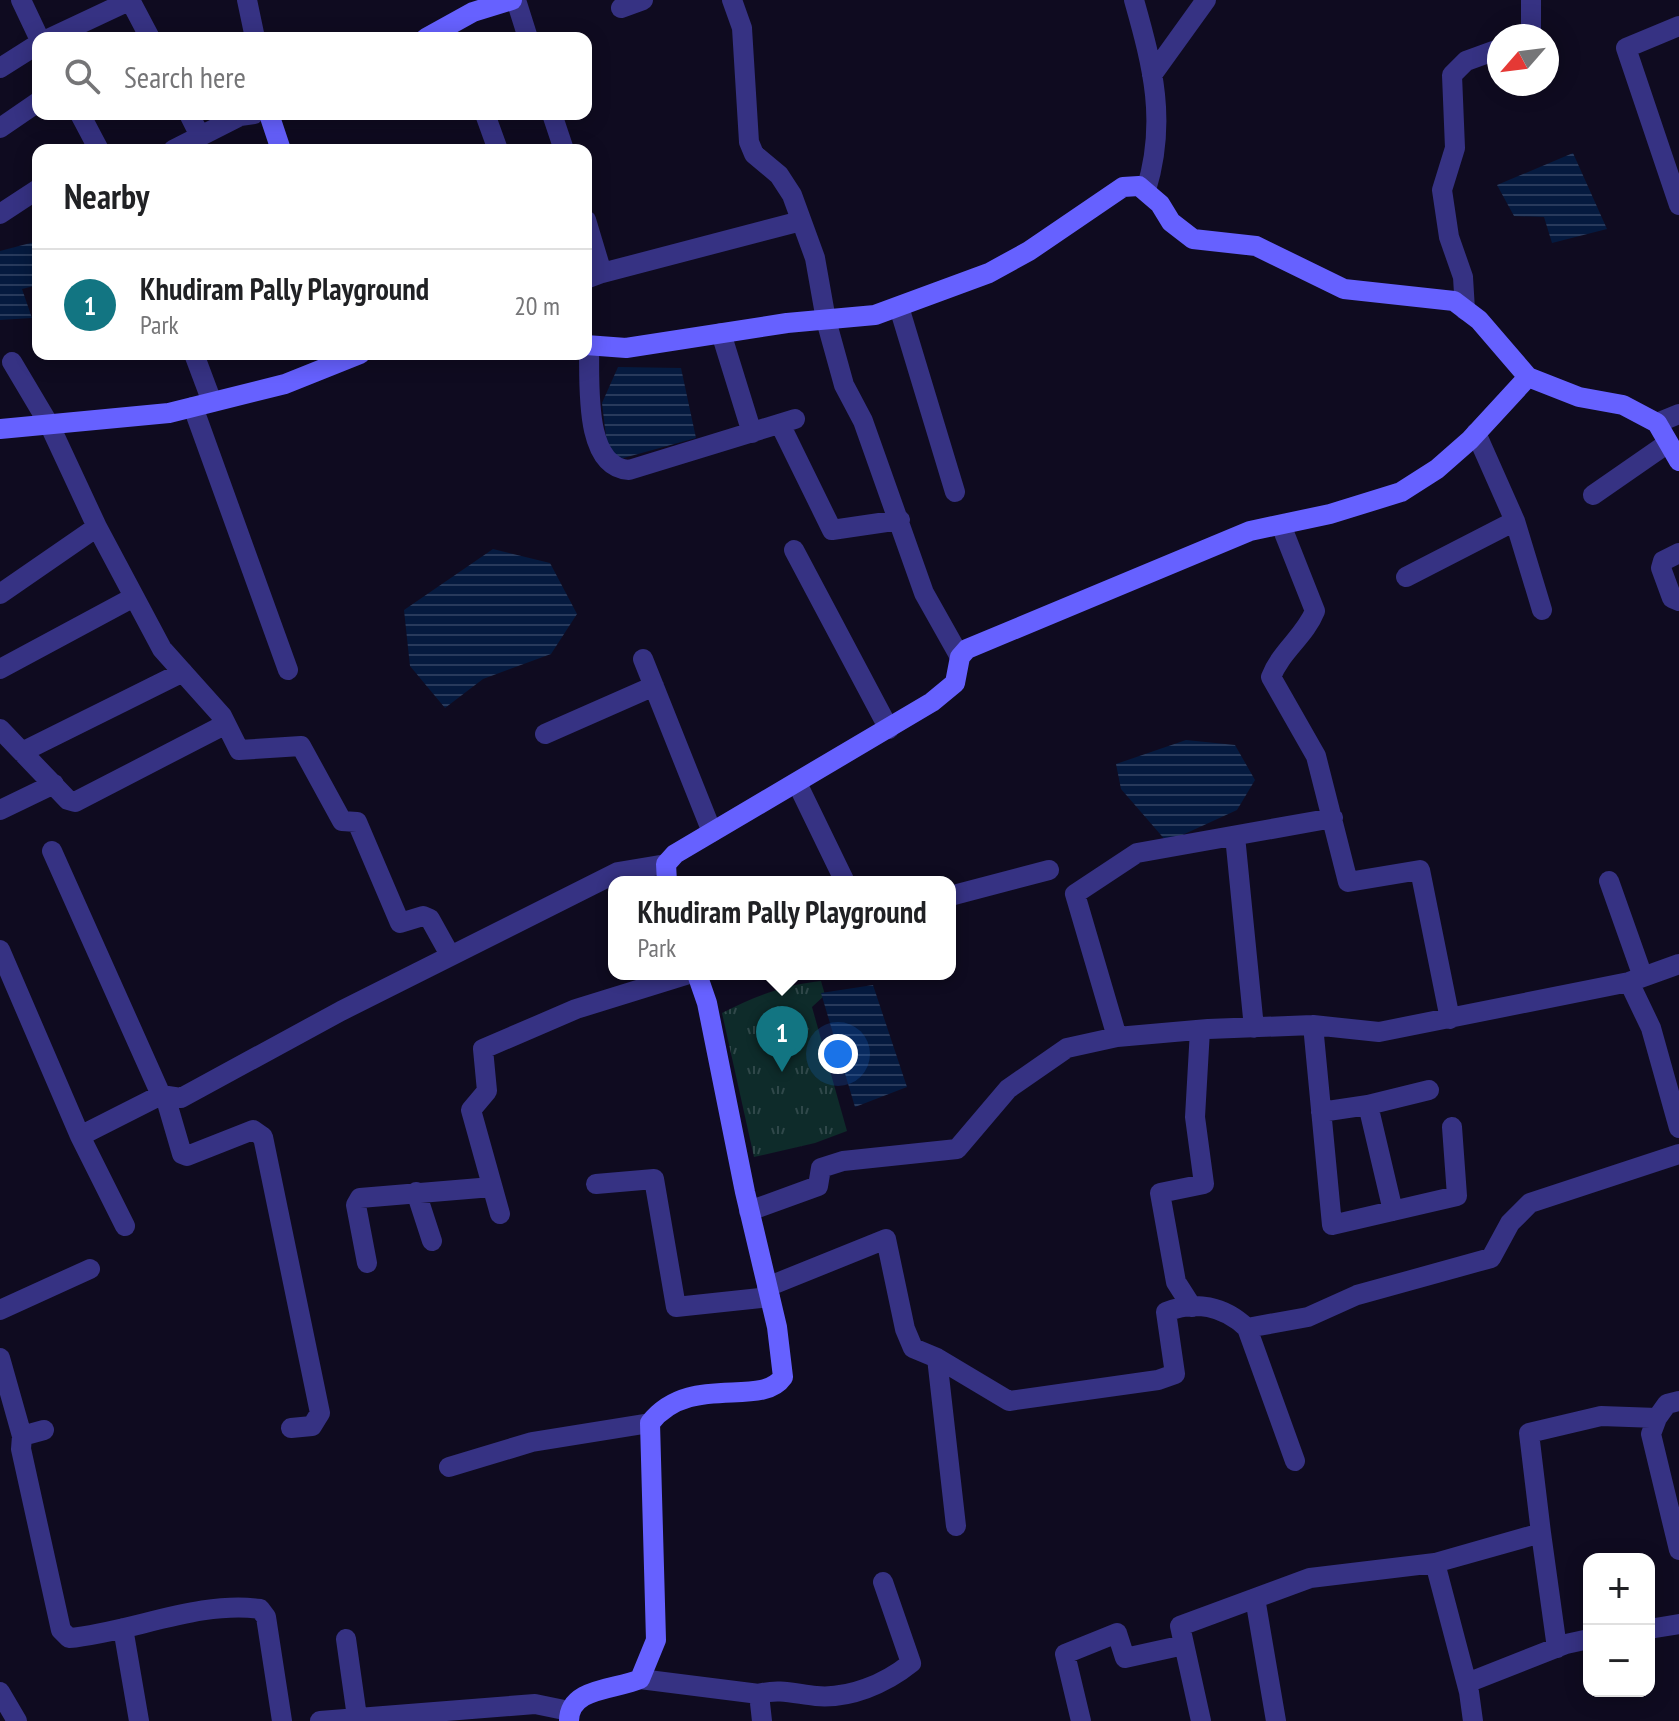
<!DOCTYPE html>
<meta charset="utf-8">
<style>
:root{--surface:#fff;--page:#f2f2f2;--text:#202124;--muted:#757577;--line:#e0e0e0;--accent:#127582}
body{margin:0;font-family:"PT Sans Narrow",sans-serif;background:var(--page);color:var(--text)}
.controls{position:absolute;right:24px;bottom:24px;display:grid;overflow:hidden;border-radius:16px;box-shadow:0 4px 20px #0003}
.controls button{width:72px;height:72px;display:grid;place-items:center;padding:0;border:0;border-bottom:2px solid var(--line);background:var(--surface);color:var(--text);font:40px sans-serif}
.compass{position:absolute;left:1487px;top:24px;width:72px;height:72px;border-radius:50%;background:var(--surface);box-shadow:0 4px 20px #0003;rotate:242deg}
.you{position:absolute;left:838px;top:1054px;width:28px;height:28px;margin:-20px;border:6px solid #fff;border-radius:50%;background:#1a73e8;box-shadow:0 0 0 12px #1a73e833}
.badge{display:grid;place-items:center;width:52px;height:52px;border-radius:50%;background:var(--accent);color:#fff;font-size:26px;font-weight:700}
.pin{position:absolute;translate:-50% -66px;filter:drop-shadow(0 2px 4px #0008)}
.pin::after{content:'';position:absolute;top:42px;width:28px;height:24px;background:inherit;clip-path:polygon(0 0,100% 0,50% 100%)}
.popup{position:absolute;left:608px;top:876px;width:348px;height:104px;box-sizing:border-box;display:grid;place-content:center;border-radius:16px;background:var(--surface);filter:drop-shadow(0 2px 6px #0005);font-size:26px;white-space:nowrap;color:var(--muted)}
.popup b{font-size:30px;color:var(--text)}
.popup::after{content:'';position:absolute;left:50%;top:100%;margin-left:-16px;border:16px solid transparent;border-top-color:var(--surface)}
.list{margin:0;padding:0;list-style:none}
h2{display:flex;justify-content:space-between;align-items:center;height:104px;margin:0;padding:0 32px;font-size:34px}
h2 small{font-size:26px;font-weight:400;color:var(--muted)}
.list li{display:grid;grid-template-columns:52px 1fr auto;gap:24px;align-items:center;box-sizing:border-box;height:112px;padding:0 32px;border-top:2px solid var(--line)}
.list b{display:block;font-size:30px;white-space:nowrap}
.list p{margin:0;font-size:26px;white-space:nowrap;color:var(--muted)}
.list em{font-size:26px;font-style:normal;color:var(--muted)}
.icon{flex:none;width:44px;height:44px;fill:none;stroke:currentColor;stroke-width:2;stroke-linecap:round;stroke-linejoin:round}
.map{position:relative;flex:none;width:1679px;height:1721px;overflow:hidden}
.search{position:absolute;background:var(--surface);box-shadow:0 4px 20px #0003;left:32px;top:32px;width:560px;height:88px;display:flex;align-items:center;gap:20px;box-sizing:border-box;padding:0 28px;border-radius:16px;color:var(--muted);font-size:30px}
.panel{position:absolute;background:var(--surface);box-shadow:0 4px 20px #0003;left:32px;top:144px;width:560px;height:216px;border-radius:16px}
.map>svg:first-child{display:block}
.grass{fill:url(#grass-tufts)}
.water{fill:url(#water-rules)}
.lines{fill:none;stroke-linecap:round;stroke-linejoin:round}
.street{stroke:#363283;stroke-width:20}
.secondary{stroke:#6661ff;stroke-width:20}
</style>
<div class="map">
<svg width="1679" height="1721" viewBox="0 0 1679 1721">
<defs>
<pattern id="grass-tufts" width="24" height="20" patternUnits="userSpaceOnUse" patternTransform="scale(2)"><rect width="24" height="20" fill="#0e2b2a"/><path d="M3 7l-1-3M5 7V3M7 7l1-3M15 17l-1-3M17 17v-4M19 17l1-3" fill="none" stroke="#30484a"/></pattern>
<pattern id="water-rules" width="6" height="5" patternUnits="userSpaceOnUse" patternTransform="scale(2)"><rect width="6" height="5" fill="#051a3f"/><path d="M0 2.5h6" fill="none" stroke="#283a5c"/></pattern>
</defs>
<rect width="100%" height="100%" fill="#0f0b20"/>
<!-- grass -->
<path class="grass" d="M821 981 825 995 812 1007 847 1131 815 1143 754 1157 722 1013C755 996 784 985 821 981Z"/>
<!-- water -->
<path class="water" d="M1573 153 1607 229 1552 243 1544 217 1514 216 1497 185Z
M38 241V285L22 289 32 318 0 320V251Z
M618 367 681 368 696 438 609 462 602 403Z
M493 549 550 563 577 614 551 654 483 679 445 708 410 666 404 610Z
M1186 740 1235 745 1255 780 1237 810 1167 842 1121 789 1116 764Z
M873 985 907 1087 855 1107 821 993Z"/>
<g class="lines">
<!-- street -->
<path class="street" d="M21 0 39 38
M130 0 150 38
M247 0 255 38
M516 0 528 38
M732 0 742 28 749 142 754 154 779 175 792 195 815 258 826 320 844 385 863 421 924 593 960 657
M1134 0C1153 67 1167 122 1146 190
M621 8 643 0
M1679 26 1626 48 1679 205
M1521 36 1531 30V0
M50 38 131 0
M0 68 38 44
M1152 75 1206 0
M80 114 99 150
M189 114 200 136
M485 114 498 150
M552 114 564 150
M0 128 38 102
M173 150 240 116 254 114
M0 214 38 189
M586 220 602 273 586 279
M602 273 801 221
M899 307 955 492
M1465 310 1463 277 1449 237 1442 190 1455 148 1452 75 1466 61 1499 49
M721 333 752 433
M589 347C590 382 583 467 629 470L795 419
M194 354 212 402
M12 362 50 426 97 527 162 649 222 716 239 750 301 746 342 821 357 822 400 923 423 916 430 919 450 955
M193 407 288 670
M1657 423 1679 414
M780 424 832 530 900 520
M1476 433 1515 521 1542 610
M1593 495 1668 443
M1281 525 1315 611C1305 636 1281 651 1271 677L1316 756 1348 882 1420 870 1450 1019
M794 550 889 729
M1679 553 1663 561 1661 568 1672 598 1679 601
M1406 577 1515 521
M0 594 97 527
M643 659 712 832
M0 669 134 597
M0 729 68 800 75 802 226 724
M545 734 654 686
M22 752 183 672
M797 783 845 882
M0 810 54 784
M1235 836 1254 1028
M52 851 161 1095
M1609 881 1643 977
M950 896 1049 870
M0 950 80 1136 125 1226
M1629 982 1651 1028 1679 1128
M1313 1025 1332 1225 1457 1196 1452 1127
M1117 1037 1075 894 1137 853 1333 818
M165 1096 182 1154 187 1156 253 1130 263 1137 320 1413 312 1426 291 1428
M1368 1105 1393 1211
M1321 1112 1368 1105 1429 1090
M80 1136 161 1095 181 1098 341 1011 618 872 666 864
M596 1184 654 1179 676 1307 770 1297
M416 1192 432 1241
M749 1211 818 1186 821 1168 843 1161 957 1149 1008 1089 1067 1048 1117 1037 1208 1029 1313 1025 1379 1032 1629 982 1679 964
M500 1214 471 1110 487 1091 483 1049 576 1009 689 974
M367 1263 356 1205 360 1198 492 1187
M767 1287 886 1239 905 1329 913 1348 937 1358 1009 1401 1158 1380 1175 1374 1166 1312C1195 1300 1224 1306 1247 1328L1308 1317 1357 1295 1491 1258 1510 1223 1530 1203 1679 1154
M1192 1307 1176 1282 1160 1193 1204 1184 1195 1117 1200 1030
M0 1310 90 1269
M1247 1328 1295 1461
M0 1358 22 1436
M937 1358 956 1526
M1657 1418 1651 1434 1679 1550
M44 1430 22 1436 21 1449 61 1630 69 1638C129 1633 200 1600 260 1609L266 1617 282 1721
M449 1467 532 1442 650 1423
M1541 1533 1529 1433 1601 1416 1657 1418 1667 1404 1679 1401
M1435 1563 1469 1692 1473 1721
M1255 1598 1276 1721
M123 1628 139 1721
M1649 1629 1679 1624
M346 1639 357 1717
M640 1679 759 1694C779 1688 796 1694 816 1696 849 1699 885 1684 911 1663L883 1582
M1467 1683 1566 1644 1589 1639
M0 1692 17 1721
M759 1694 762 1721
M320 1721 535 1704 569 1711
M1081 1721 1065 1654 1117 1633 1125 1658 1184 1645
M1201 1721 1180 1626 1310 1578 1435 1563 1541 1533 1557 1648"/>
<!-- secondary -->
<path class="secondary" d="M426 38 473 12 512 0
M269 114 281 150
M586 345 626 348 787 323 875 315 989 273 1029 251 1123 187 1139 186 1160 204 1171 222 1193 239 1256 246 1344 289 1454 301 1479 320 1528 377 1579 397 1623 405 1657 423 1679 461
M0 429 169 413 285 384 360 354
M667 882 666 864 675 854 932 702 955 683 960 657 967 649 1250 531 1330 514 1401 492 1437 469 1470 440 1528 377
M569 1721C569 1687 616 1690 640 1679L656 1640 650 1423C690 1372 761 1409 783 1377L777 1327 745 1192 707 1003 697 974"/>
</g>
</svg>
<div class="controls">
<button>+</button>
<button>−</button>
</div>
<svg class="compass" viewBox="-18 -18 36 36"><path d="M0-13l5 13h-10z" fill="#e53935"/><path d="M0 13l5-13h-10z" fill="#757577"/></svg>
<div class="you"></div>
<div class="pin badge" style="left:782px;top:1072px">1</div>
<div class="popup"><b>Khudiram Pally Playground</b>Park</div>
<div class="search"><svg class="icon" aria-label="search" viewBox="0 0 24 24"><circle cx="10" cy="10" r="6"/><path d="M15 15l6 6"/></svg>Search here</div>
<section class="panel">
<h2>Nearby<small></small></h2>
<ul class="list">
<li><span class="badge">1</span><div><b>Khudiram Pally Playground</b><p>Park</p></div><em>20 m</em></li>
</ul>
</section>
</div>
